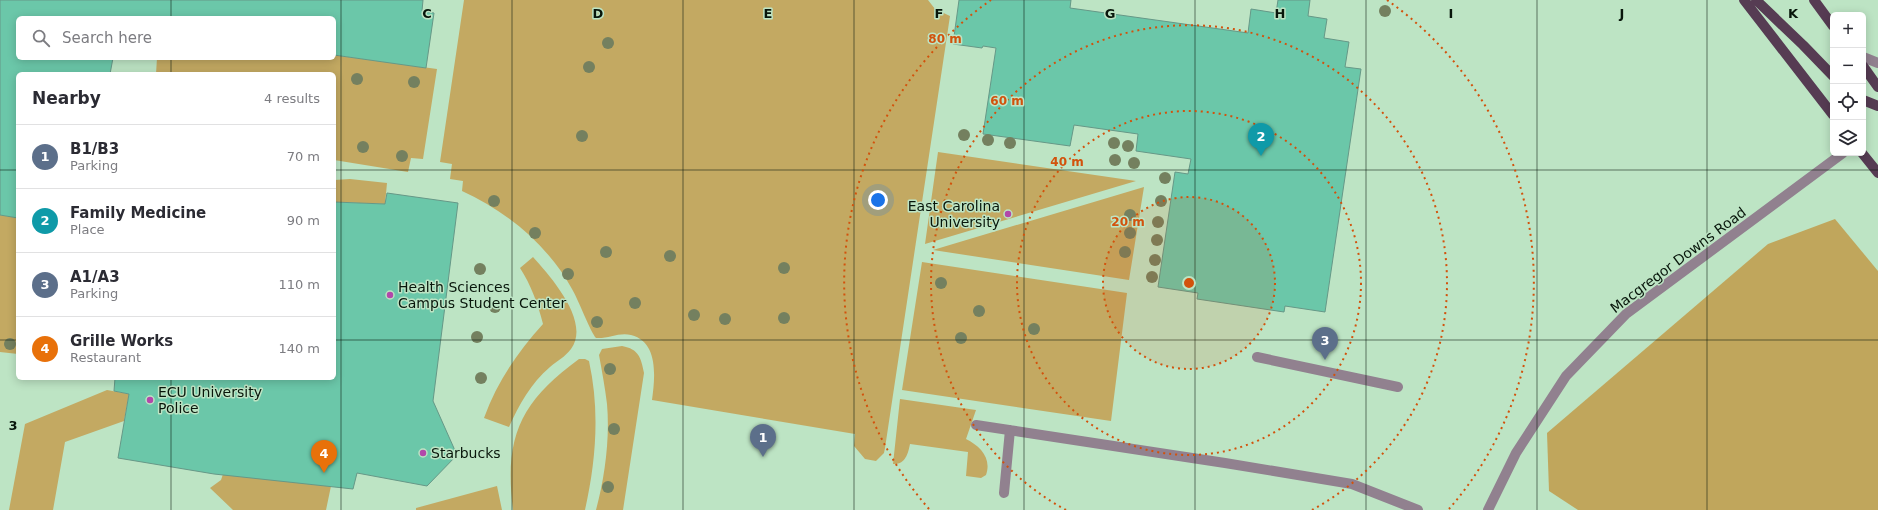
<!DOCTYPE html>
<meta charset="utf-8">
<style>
:root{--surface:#fff;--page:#f2f2f3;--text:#2b2b33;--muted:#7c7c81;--line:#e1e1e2;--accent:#b248aa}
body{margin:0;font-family:"DejaVu Sans",sans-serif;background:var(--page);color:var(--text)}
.controls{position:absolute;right:12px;top:12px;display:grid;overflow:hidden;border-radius:6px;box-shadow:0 2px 10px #0003}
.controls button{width:36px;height:36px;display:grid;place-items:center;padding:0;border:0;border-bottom:1px solid var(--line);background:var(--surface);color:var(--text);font:20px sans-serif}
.you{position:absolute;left:878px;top:200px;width:14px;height:14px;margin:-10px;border:3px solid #fff;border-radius:50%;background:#1a73e8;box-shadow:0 0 0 6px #1a73e833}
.badge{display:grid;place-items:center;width:26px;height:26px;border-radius:50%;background:var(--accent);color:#fff;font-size:13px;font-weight:700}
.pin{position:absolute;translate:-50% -33px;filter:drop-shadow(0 1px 2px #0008)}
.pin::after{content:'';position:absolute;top:21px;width:14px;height:12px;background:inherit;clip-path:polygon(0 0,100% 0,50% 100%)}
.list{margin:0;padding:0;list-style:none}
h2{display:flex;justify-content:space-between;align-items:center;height:52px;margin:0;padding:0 16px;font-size:17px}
h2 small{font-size:13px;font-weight:400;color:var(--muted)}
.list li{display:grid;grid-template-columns:26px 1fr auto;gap:12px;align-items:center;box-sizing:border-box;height:64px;padding:0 16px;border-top:1px solid var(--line)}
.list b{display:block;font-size:15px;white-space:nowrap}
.list p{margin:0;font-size:13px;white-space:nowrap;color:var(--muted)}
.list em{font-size:13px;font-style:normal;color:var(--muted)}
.icon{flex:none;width:22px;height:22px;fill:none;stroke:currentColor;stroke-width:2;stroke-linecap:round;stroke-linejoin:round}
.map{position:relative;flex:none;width:1878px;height:510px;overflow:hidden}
.search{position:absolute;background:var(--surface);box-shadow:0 2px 10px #0003;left:16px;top:16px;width:320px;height:44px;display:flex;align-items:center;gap:10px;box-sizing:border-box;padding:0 14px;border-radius:6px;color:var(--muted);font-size:15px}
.panel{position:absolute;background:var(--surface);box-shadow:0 2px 10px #0003;left:16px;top:72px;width:320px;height:308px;border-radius:6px}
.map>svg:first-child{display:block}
.green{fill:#c3a962}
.forest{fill:#c0a65c}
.building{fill:#6bc7a9;stroke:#669887}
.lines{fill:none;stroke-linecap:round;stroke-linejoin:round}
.minor{stroke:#91818f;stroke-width:10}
.major{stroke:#563c53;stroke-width:10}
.tree{fill:#74805f}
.grid{fill:none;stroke:#08160b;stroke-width:1;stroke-opacity:0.55}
.ring{fill:none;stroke:#d2520c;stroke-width:2;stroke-dasharray:2 4}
.poi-dot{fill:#b248aa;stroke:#bde4c4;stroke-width:1.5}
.labels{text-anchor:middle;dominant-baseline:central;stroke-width:3;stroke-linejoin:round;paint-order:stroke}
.poi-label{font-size:14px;fill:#08160b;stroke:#bde4c4;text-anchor:start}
.street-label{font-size:14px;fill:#08160b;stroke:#bde4c4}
.grid-label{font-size:13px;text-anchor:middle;font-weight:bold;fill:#08160b;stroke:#bde4c4;stroke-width:3;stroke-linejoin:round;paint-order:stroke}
.centre{fill:#d2520c;stroke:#bde4c4;stroke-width:2}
.ring-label{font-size:12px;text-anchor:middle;font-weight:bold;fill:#d2520c;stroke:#bde4c4;stroke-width:3;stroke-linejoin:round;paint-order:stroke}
</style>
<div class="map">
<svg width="1878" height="510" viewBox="0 0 1878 510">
<rect width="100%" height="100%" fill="#bde4c4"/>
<!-- green -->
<path class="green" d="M464 0H928L935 9 950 16 885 448 884 453 876 461 865 459 854 446 855 434 652 400C655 378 659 342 631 335 619 332 608 339 596 338 591 333 578 299 572 289 548 245 506 211 462 191L463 181 450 179 452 164 440 162Z
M334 55 437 69 423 159 411 158 408 172 334 160V74H156L157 58H334Z
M938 152 1136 181 925 244Z
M350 179 387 183 385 204 334 202V180Z
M1144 187 1129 280 933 250Z
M0 215 18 218V354L0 352Z
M533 257C551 277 591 322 571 349 565 357 557 361 550 367 531 383 519 405 509 427L484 418C497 382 517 353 543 324 538 304 531 285 520 268Z
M922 262 1127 293 1111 421 902 390Z
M622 346C639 349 641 358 644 373L623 510H596C605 477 610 438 607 404 605 388 602 371 599 355L602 349Z
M579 359H585L589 361C600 411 596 460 585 510H513C504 437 520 402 579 359Z
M107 390 129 394 124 421 65 442 53 510H9L25 424Z
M900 399 976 410 966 439C980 446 992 458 986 475L981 478 966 476 968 452 910 444C908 454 905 465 893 464Z
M223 474 331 486 326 510H233L210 488 221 480Z
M497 486 502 510H416V508Z"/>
<!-- forest -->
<path class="forest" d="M1835 219 1878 271V510H1578L1549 491 1547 433 1768 244Z"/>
<!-- building -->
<path class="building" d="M0 0H423L422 11 434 13 426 68 334 55V18H18V58H113L110 74H18V218L0 215Z
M959 0H1071L1070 8 1248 33 1251 9 1276 13 1278 0H1310L1308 16 1327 19 1324 38 1349 42 1345 67 1361 69 1325 312 1285 306 1284 312 1197 299 1198 293 1158 287 1175 172 1188 174 1191 159 1136 151 1138 134 1074 125 1070 146 983 134 996 48 983 46 982 48 953 44Z
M387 193 458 203 433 401 457 455 427 486 357 473 353 489 214 474 118 458 129 394 114 391 115 378H334V202L385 204Z"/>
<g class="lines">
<!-- minor -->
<path class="minor" d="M1863 57 1878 63
M1257 357 1398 387
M976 425 1225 463 1352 484 1418 510
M1004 493 1010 430
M1488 510 1516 453 1566 376 1626 314 1843 153"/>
<!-- major -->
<path class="major" d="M1744 0 1833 115
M1756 0 1803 45 1833 76
M1814 0 1833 26
M1863 66 1878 87
M1863 100 1878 106
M1862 153 1878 173"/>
</g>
<!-- trees -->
<g class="tree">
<circle cx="1385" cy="11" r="6"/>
<circle cx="608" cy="43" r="6"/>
<circle cx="589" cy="67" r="6"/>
<circle cx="357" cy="79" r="6"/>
<circle cx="414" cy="82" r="6"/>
<circle cx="964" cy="135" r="6"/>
<circle cx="582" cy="136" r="6"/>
<circle cx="988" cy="140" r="6"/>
<circle cx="1010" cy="143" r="6"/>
<circle cx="1114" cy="143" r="6"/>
<circle cx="1128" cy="146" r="6"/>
<circle cx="363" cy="147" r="6"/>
<circle cx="402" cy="156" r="6"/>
<circle cx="1115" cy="160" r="6"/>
<circle cx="1134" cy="163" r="6"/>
<circle cx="1165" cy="178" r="6"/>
<circle cx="494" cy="201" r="6"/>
<circle cx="1161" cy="201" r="6"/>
<circle cx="1130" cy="215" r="6"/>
<circle cx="1158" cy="222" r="6"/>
<circle cx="535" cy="233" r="6"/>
<circle cx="1130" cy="233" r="6"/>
<circle cx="1157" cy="240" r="6"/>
<circle cx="606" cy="252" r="6"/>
<circle cx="1125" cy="252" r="6"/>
<circle cx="670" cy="256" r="6"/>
<circle cx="1155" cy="260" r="6"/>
<circle cx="784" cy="268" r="6"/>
<circle cx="480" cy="269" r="6"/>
<circle cx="568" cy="274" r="6"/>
<circle cx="1152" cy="277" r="6"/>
<circle cx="941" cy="283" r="6"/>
<circle cx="635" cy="303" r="6"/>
<circle cx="495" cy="307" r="6"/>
<circle cx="979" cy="311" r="6"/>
<circle cx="694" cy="315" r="6"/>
<circle cx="784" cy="318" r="6"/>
<circle cx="725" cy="319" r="6"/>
<circle cx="597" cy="322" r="6"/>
<circle cx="1034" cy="329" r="6"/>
<circle cx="477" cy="337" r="6"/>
<circle cx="961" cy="338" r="6"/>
<circle cx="10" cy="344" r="6"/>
<circle cx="610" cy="369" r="6"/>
<circle cx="481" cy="378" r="6"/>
<circle cx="614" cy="429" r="6"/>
<circle cx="608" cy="487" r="6"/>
</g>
<!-- grid -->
<path class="grid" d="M171 0V18M341 0V510M512 0V510M683 0V510M854 0V510M1024 0V510M1195 0V510M1366 0V510M1537 0V510M1707 0V510M171 58V74M0 170H18M334 170H1878M0 340H18M334 340H1878M171 378V510"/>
<!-- distance rings -->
<circle cx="1189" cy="283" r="86" fill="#d2520c" fill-opacity=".12"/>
<g class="ring">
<circle cx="1189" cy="283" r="86"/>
<circle cx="1189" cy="283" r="172"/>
<path d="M1066 510A258 258 0 1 1 1312 510"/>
<path d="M929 509A345 345 0 0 1 991 0M1387 0A345 345 0 0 1 1449 509"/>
</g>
<!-- markers -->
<g class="poi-dot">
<circle cx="1008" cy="214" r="4"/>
<circle cx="390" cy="295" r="4"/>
<circle cx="150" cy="400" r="4"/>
<circle cx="423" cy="453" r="4"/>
</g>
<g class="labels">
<!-- poi labels -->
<g class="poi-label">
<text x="1000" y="206" text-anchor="end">East Carolina<tspan x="1000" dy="16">University</tspan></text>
<text x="398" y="287">Health Sciences<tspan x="398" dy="16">Campus Student Center</tspan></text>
<text x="158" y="392">ECU University<tspan x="158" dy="16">Police</tspan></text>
<text x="431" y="453">Starbucks</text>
</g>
<!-- street labels -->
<g class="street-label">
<text transform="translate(1678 260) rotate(-37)">Macgregor Downs Road</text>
</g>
</g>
<g class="grid-label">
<text x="427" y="18">C</text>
<text x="598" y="18">D</text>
<text x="768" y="18">E</text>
<text x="939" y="18">F</text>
<text x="1110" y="18">G</text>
<text x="1280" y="18">H</text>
<text x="1451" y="18">I</text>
<text x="1622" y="18">J</text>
<text x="1793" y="18">K</text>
<text x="13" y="430">3</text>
</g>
<circle cx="1189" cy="283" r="6" class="centre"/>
<g class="ring-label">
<text x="945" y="43">80 m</text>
<text x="1007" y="105">60 m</text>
<text x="1067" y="166">40 m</text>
<text x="1128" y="226">20 m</text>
</g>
</svg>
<div class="controls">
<button>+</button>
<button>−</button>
<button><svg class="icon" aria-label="locate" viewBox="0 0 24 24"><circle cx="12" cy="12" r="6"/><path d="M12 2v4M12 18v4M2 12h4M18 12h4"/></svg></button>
<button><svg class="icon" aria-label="layers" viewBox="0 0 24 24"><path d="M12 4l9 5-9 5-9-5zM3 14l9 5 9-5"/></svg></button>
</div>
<div class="you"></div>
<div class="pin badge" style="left:763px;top:457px;background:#5c6f8a">1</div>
<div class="pin badge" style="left:1261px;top:156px;background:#0f9aa8">2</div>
<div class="pin badge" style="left:1325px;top:360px;background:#5c6f8a">3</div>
<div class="pin badge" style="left:324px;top:473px;background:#e8710a">4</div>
<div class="search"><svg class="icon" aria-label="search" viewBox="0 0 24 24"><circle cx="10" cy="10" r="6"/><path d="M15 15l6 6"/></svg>Search here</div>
<section class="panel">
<h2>Nearby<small>4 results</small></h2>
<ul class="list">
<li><span class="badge" style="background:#5c6f8a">1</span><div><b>B1/B3</b><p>Parking</p></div><em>70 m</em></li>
<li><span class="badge" style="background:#0f9aa8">2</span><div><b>Family Medicine</b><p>Place</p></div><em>90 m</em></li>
<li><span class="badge" style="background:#5c6f8a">3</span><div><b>A1/A3</b><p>Parking</p></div><em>110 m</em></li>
<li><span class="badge" style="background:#e8710a">4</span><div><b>Grille Works</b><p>Restaurant</p></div><em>140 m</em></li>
</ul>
</section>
</div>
